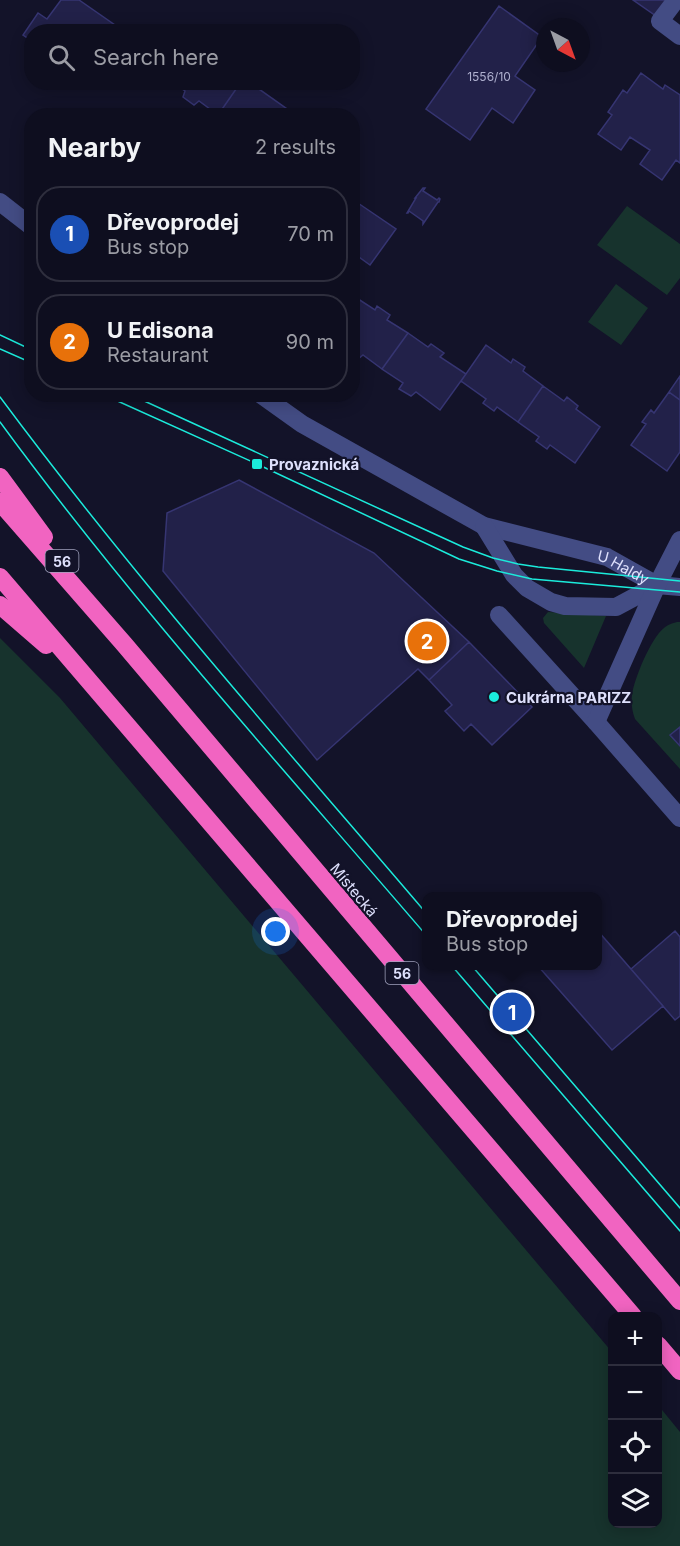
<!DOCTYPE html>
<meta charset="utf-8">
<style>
:root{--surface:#0e0e1f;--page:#1c1c2c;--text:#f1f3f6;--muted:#9b9ca4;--line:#2e2e3d;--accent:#1bebdb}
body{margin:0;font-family:Inter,sans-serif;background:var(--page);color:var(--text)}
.controls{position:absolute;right:18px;bottom:18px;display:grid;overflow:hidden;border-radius:12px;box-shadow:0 3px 15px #0003}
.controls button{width:54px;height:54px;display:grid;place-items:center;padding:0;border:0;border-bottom:2px solid var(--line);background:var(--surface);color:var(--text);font:30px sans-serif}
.compass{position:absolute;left:536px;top:18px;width:54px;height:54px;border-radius:50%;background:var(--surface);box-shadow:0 3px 15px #0003;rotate:139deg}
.you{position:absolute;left:276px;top:932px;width:21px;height:21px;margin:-15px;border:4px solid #fff;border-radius:50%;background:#1a73e8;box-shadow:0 0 0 9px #1a73e833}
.badge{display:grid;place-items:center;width:39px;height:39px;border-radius:50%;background:var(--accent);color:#fff;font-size:20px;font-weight:700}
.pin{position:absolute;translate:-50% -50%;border:3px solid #fff;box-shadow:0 2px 6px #0006}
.popup{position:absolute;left:422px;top:892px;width:180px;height:78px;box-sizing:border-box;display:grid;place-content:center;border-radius:12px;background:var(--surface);filter:drop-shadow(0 2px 4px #0005);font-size:20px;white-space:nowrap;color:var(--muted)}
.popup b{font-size:22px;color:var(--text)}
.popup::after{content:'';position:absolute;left:50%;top:100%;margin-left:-12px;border:12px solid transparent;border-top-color:var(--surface)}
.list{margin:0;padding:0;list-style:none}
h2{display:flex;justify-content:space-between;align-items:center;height:78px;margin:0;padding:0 24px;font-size:26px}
h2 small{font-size:20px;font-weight:400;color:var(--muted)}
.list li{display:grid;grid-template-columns:39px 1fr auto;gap:18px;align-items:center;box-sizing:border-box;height:96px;margin:0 12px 12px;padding:0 12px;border:2px solid var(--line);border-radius:24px}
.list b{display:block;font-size:22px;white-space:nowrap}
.list p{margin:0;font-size:20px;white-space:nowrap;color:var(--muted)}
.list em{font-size:20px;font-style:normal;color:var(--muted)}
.icon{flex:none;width:33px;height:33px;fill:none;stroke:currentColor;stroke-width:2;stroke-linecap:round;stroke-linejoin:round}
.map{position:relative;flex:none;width:680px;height:1546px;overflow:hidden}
.search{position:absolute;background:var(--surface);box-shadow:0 3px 15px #0003;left:24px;top:24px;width:336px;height:66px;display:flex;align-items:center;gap:15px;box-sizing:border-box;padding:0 21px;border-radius:24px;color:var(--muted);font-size:22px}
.panel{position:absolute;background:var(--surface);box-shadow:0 3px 15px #0003;left:24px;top:108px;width:336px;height:294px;border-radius:24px}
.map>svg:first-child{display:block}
.green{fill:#17332d}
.building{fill:#222149;stroke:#363572;stroke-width:1.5}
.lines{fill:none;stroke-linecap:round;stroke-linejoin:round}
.minor{stroke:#434c84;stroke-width:18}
.highway{stroke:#f164c1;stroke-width:18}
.tram{stroke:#1bebdb;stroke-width:1.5}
.poi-dot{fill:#1bebdb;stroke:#131329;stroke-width:2}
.labels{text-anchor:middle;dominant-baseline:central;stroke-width:4.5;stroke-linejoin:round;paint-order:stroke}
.number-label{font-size:12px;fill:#afb0cf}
.shield{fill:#131329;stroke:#a1a2bd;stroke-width:1.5}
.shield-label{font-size:14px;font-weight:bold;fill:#dee0fc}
.poi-label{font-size:15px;font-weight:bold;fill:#dee0fc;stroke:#131329;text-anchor:start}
.street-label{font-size:15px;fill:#dee0fc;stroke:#131329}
</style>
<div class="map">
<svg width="680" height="1546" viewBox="0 0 680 1546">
<rect width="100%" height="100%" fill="#131329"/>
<!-- green -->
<path class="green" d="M627 206 680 244V278L667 295 597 245Z
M616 284 648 308 621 345 588 322Z
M548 612 606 616 584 668 544 623 543 618Z
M677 622H680V769L635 719C632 711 631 703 632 695 634 679 651 638 664 628 667 625 673 623 677 622Z
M0 638 60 698 612 1352V1524H658V1405L680 1432V1546H0Z"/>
<!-- building -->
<path class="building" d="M61 0H79L125 32H32V41L23 35 38 13 47 19Z
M633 0H667L656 16Z
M499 6 542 37 515 76 535 90 513 123 492 108 470 140 426 109Z
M641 73 663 89 665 85 680 95V163L676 160 662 180 640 164 650 150 630 137 621 150 598 134 612 115 608 112 623 90 627 93Z
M172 82H241L218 115 199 101 194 105 183 97 185 91Z
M241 82H249L297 116 218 115Z
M423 188H425L423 191 437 200 439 198 440 199 439 202H438L423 224V221L409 211 408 213H407L416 198H415Z
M352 199 396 229 370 265 352 252Z
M352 295 375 310 377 306 390 315 387 320 408 333 382 369 363 355 358 359 352 355Z
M408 333 428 347 431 344 444 353 440 357 466 374 440 410 416 392 411 396 399 389 403 383 382 369Z
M486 345 511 363 513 359 525 367 523 371 543 386 518 422 497 407 494 411 483 403 486 399 461 381Z
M680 376V400L669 392Z
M543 386 564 401 567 397 578 406 576 409 600 427 575 463 550 445 547 449 536 441 539 437 518 422Z
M669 392 680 400V452L667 471 631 445 646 424 642 422 651 410 654 413Z
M239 480 374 553 469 642 429 680 418 669 317 760 163 571 167 513Z
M469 642 532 707 492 745 471 724 464 731 445 711 452 705 429 680Z
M680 727V746L670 735Z
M598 931 663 1006 612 1050 538 966H598Z
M675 931 680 937V1016L675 1020 631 969Z"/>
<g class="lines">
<!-- minor -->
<g class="minor">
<path d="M676 0 660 21 680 36"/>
<path d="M0 202 32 227"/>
<path id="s1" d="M260 394 302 424 484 526 607 557 657 585 680 587"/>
<path d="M484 526 514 575 527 588 551 602 565 606 616 607 657 585"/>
<path d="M499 615 596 722 680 818"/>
<path d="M596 722 657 585 680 540"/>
</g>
<!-- highway -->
<path class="highway" d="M0 477 44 537
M0 502 124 644 680 1301
M0 577 633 1316
M0 605 46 645
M658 1345 680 1371"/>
<!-- tram -->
<path class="tram" d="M0 335 32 350
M0 349 32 363
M102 394 257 464 459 559 497 571 532 579 680 592
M129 394 428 531 463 547 493 558 518 564 538 567 680 581
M0 397C133 576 281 743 426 913
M0 422C131 601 282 767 426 935
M452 966 680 1231
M472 966 680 1208"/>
</g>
<!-- markers -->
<g class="poi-dot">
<rect x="251" y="458" width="12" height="12" rx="3"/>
<circle cx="494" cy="697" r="6"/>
</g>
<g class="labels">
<!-- number labels -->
<g class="number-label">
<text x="489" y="76">1556/10</text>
</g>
<!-- shield labels -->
<g class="shield">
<rect x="45.5" y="550" width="33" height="22" rx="4.5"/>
<rect x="385.5" y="962" width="33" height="22" rx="4.5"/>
</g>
<g class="shield-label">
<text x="62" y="561">56</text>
<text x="402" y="973">56</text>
</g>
<!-- poi labels -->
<g class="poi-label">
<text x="269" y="464">Provaznická</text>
<text x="506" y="697">Cukrárna PARIZZ</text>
</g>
<!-- street labels -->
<g class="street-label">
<text stroke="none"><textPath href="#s1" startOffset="406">U Haldy</textPath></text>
<text transform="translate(354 890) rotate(50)">Místecká</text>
</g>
</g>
</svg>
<div class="controls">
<button>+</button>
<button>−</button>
<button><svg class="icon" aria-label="locate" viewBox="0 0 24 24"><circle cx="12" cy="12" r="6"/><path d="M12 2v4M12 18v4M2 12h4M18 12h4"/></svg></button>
<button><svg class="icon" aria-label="layers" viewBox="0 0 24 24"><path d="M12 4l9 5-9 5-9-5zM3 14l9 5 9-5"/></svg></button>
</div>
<svg class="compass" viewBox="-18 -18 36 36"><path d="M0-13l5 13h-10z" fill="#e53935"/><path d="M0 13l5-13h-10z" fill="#9b9ca4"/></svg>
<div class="you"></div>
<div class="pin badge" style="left:512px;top:1012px;background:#1a4fb4">1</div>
<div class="popup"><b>Dřevoprodej</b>Bus stop</div>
<div class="pin badge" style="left:427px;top:641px;background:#e8710a">2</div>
<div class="search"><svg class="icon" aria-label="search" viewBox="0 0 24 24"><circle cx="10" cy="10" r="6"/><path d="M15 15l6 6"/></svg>Search here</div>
<section class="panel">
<h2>Nearby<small>2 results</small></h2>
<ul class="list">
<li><span class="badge" style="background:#1a4fb4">1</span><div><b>Dřevoprodej</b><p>Bus stop</p></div><em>70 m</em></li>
<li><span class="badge" style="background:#e8710a">2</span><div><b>U Edisona</b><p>Restaurant</p></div><em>90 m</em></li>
</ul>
</section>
</div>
